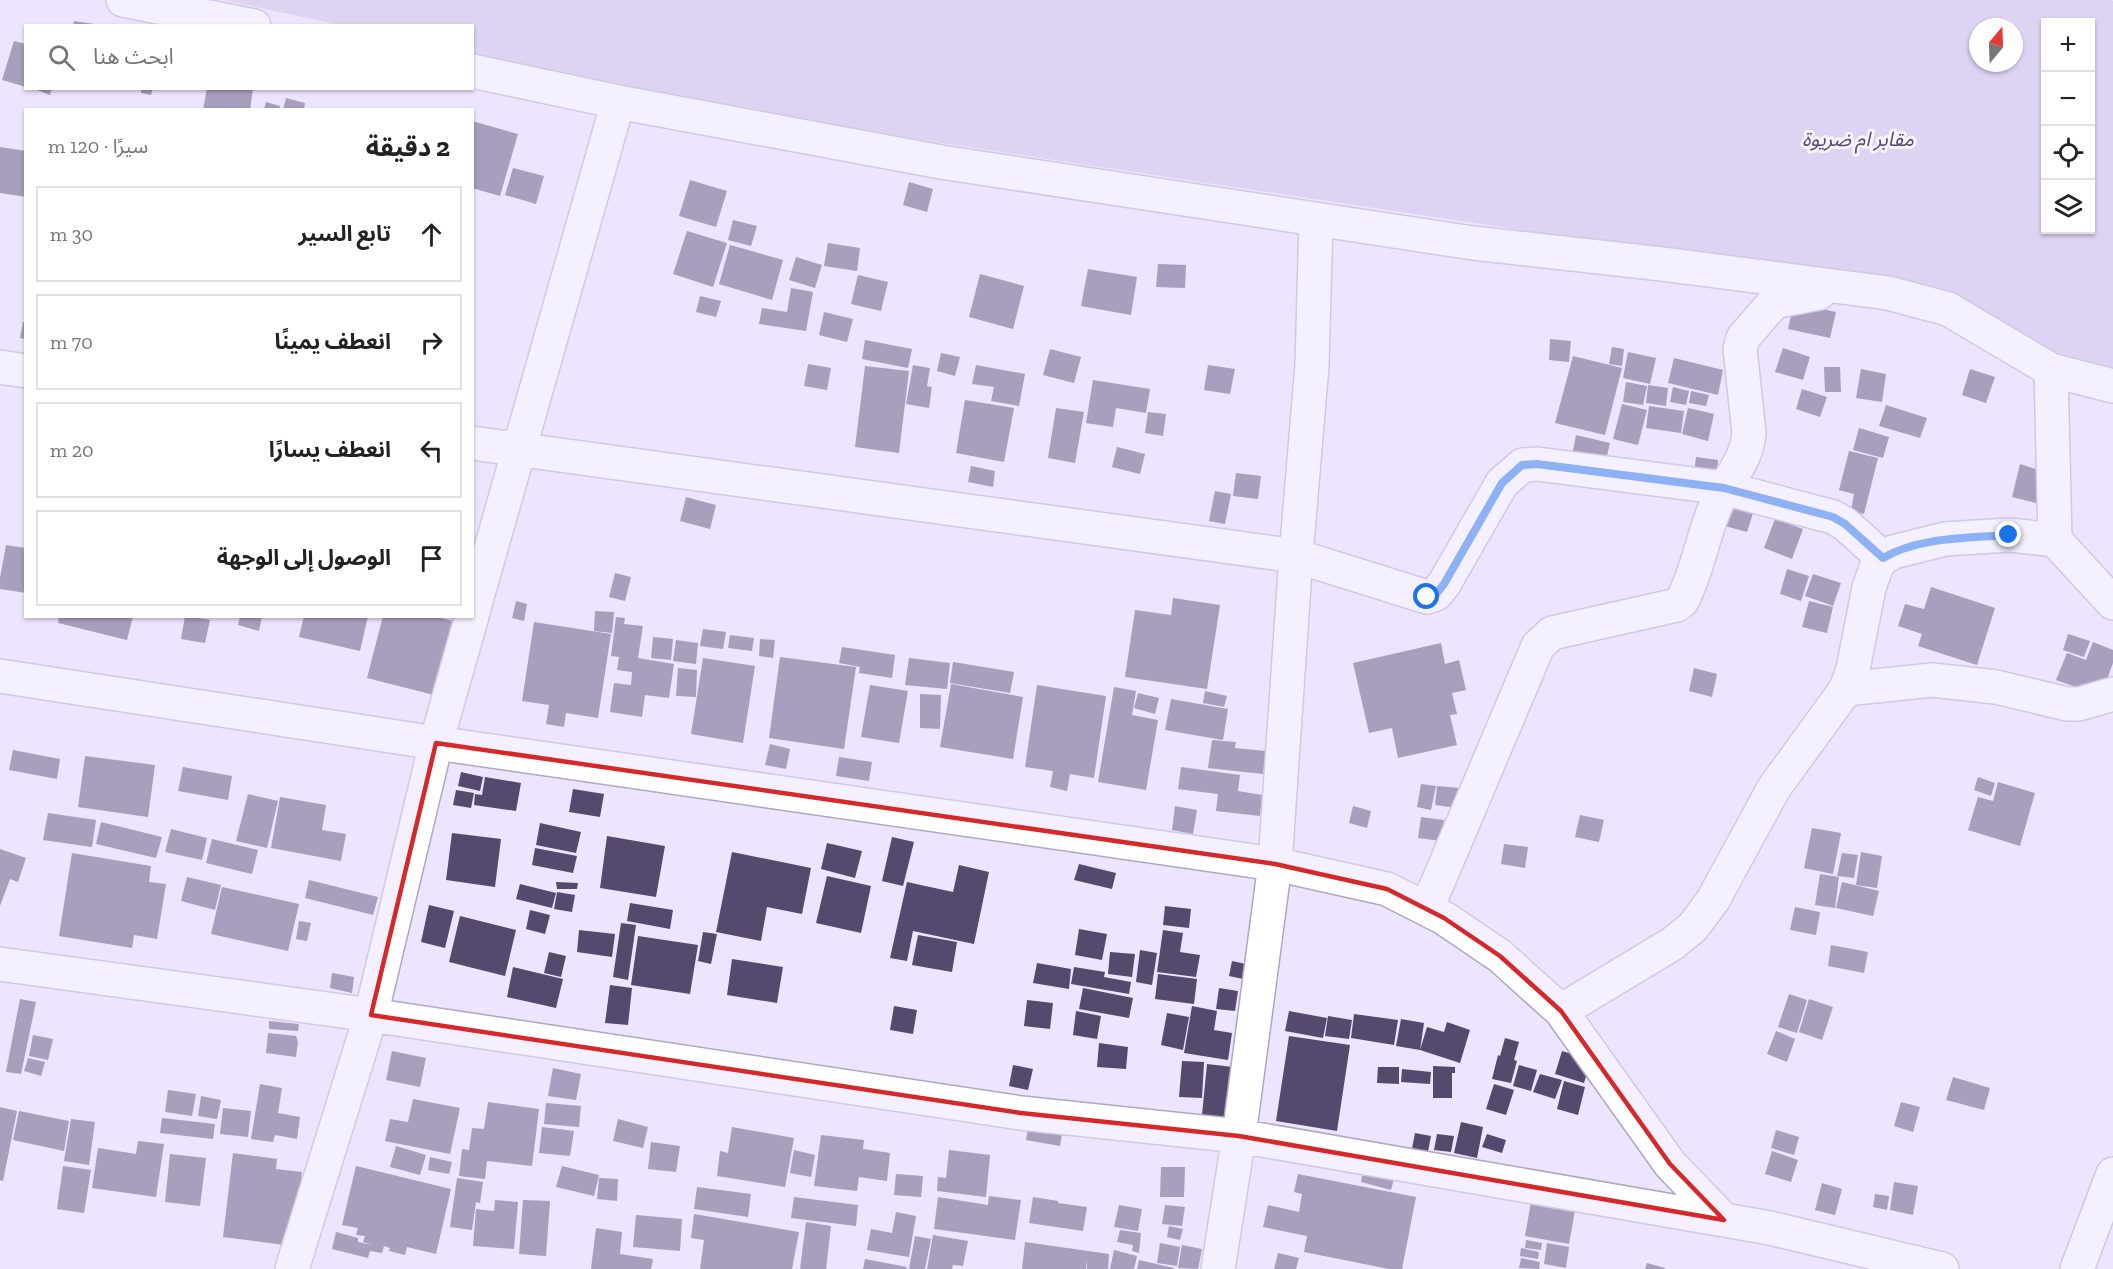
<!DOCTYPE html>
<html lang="ar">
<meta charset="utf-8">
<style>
:root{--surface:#fff;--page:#f2f2f2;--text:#222;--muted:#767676;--line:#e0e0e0}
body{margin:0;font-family:"Zilla Slab","Noto Sans Arabic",serif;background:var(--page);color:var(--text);direction:rtl}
.controls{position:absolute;right:18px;top:18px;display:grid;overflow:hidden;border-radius:0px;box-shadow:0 2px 4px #0004}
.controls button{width:54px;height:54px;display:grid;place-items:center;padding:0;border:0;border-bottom:2px solid var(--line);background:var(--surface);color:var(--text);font:30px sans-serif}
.compass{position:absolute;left:1969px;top:18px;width:54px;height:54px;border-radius:50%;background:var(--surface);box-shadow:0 2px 4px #0004;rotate:19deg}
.stop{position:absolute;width:18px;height:18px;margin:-14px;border:4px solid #1a73e8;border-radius:50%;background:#fff}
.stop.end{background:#1a73e8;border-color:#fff;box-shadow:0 2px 6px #0008}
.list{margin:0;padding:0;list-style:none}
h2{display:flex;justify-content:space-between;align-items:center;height:78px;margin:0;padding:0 24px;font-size:26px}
h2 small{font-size:20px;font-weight:400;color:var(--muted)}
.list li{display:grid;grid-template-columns:39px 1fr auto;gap:18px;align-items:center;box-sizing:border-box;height:96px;margin:0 12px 12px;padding:0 12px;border:2px solid var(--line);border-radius:0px}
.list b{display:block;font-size:22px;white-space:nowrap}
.list em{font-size:20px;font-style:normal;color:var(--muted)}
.icon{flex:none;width:33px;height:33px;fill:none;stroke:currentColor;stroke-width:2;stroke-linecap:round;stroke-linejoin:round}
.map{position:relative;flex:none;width:2113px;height:1269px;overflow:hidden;direction:ltr}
.search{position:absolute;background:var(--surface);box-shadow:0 2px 4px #0004;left:24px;top:24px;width:450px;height:66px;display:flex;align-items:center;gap:15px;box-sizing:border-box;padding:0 21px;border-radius:0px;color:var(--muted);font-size:22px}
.panel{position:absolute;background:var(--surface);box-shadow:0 2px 4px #0004;left:24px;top:108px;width:450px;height:510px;border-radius:0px;direction:rtl}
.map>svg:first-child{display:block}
.green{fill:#cabfe2;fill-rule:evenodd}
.building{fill:#56496e}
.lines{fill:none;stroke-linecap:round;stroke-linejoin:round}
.street-casing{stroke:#afa7c0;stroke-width:36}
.secondary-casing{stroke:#afa7c0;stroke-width:36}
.street{stroke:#fff;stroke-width:33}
.secondary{stroke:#fff;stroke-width:33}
.route{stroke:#1a73e8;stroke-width:8}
.marked{fill:none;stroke:#d62828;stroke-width:4.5;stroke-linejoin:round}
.labels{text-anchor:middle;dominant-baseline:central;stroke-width:6;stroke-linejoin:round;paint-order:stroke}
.park-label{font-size:20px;font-style:italic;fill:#5a457d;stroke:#f7f6fb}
</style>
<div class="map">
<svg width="2113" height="1269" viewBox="0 0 2113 1269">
<rect width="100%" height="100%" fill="#ede4ff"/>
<!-- green -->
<path class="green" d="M223 0H2111L2113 1V375L1893 286 769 117 473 54 472 26 341 25ZM2046 22H2090V230H2046ZM1978 27H2014V63H1978Z"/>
<!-- building -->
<path class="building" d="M74 21 94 24V26H73Z
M14 41 26 44V87L2 80Z
M32 88H52L50 95Z
M141 88H153L151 95 141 93Z
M207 88H253L250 110H203Z
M286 98 305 103 304 110H283Z
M266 102 280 106 279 110H264Z
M472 121 518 134 500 196 472 188Z
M0 147 26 151V197L0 193Z
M513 168 544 176 536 204 505 195Z
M690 180 727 191 716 227 679 216Z
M909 182 933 189 927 212 903 205Z
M733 220 757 226 751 246 728 240Z
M687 231 727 243 713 287 673 274Z
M828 243 860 248 857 271 824 266Z
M730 245 783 260 772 300 719 284Z
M796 257 822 265 815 288 789 280Z
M1158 264 1186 265 1185 288 1156 287Z
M1088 269 1137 277 1131 315 1081 306Z
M980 274 1024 286 1013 329 969 317Z
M858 275 888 282 881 311 851 304Z
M791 288 813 292 806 331 759 324 762 308 787 312Z
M700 296 721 301 716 317 696 312Z
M1794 303 1836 312 1830 338 1788 329Z
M824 312 853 319 847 342 819 335Z
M23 322H26V339L20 338Z
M1550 339 1571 341 1569 362 1549 360Z
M865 340 912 349 908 368 862 359Z
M1612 347 1624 349 1622 366 1609 364Z
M1783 348 1810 357 1803 380 1775 372Z
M1050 349 1081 357 1074 383 1043 375Z
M1628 352 1656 358 1650 384 1623 378Z
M941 353 960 357 955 376 937 371Z
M1573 356 1622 368 1605 435 1555 423Z
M1674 358 1723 370 1718 395 1668 383Z
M808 364 831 368 827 390 804 386Z
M913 365 930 368 927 386 932 387 929 408 906 404Z
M976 365 1025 374 1019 406 991 401 994 387 972 384Z
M1208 365 1235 369 1230 394 1204 390Z
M865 366 909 371 899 453 855 447Z
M1824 367H1840L1841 392H1825Z
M1861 369 1886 374 1882 402 1856 398Z
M1970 369 1995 377 1986 403 1962 395Z
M1093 380 1150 389 1146 413 1116 408 1113 427 1086 423Z
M1626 382 1647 386 1643 405 1623 402Z
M1648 385 1668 388 1666 406 1646 403Z
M1673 387 1689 391 1686 405 1670 402Z
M1802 389 1827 397 1820 417 1796 409Z
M1691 391 1709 395 1706 406 1689 403Z
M965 400 1014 408 1004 462 956 453Z
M1622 404 1647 410 1638 445 1613 439Z
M1886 405 1927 418 1920 438 1879 426Z
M1649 406 1684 411 1681 433 1646 428Z
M1056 408 1084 412 1075 463 1048 458Z
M1688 408 1714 414 1708 441 1682 434Z
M1148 412 1166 414 1163 436 1145 433Z
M1859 428 1889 437 1883 458 1853 450Z
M1576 435 1610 443 1605 464 1572 456Z
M1117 447 1145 454 1140 474 1112 467Z
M1849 451 1878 458 1864 514 1851 511 1854 494 1839 490Z
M1696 457 1718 460 1716 483 1693 481Z
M2020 464 2045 472 2036 503 2012 497Z
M971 466 995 471 993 487 968 482Z
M1236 473 1261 476 1258 499 1233 496Z
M1215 491 1231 494 1225 524 1209 521Z
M686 497 716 505 710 529 680 521Z
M1734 498 1756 504 1747 532 1725 526Z
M1775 519 1803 529 1792 559 1764 548Z
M6 545 26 548V593L0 589V578Z
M1787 569 1809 576 1801 601 1780 594Z
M615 573 631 577 625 601 609 597Z
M1813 574 1841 583 1833 606 1805 596Z
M1931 587 1995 608 1977 665 1918 646 1922 634 1898 626 1905 604 1924 609Z
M1173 598 1220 605 1207 689 1125 677 1135 610 1171 615Z
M516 601 527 604 524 621 512 618Z
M1809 601 1833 607 1827 633 1802 627Z
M595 611 614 612 612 633 594 631Z
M59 616H133L127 640 58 623Z
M185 616 210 620 205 643 181 639Z
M240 616H262L259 631 238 625Z
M304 616H368L360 651 299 637Z
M383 616H434L460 623 442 697 367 678Z
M616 617 625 618 624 624 643 626 638 658 674 664 669 698 645 695 642 717 610 712 614 683 631 685 632 672 617 670 619 657 611 656Z
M534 622 611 634 598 718 566 713 564 727 546 724 549 705 522 701Z
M703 629 726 632 723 649 700 646Z
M2068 634 2090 641 2084 657 2063 650Z
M730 635 754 638 752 651 728 648Z
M653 637 673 639 671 660 651 658Z
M760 639 775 640 773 658 759 656Z
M676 640 698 643 696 664 673 661Z
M2093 642 2113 650V663L2101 696 2056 680 2067 653 2086 660Z
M1441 643 1445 664 1459 660 1466 690 1452 693 1457 714 1450 715 1457 745 1398 758 1392 728 1369 733 1353 663Z
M842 647 895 655 892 678 859 673 860 667 839 663Z
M780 657 856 667 844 749 769 738Z
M703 658 755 666 743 743 691 734Z
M909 658 950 663 947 689 905 685Z
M953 662 1014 672 1010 693 950 683Z
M678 668 697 670 696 697 676 696Z
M1694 668 1717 674 1712 697 1689 691Z
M951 684 1023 697 1013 759 940 747Z
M870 685 908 691 899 743 861 737Z
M1037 685 1106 696 1094 778 1070 774 1067 791 1050 787 1053 771 1025 767Z
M1114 687 1136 691 1132 715 1158 720 1146 790 1098 782Z
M1205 691 1227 696 1224 707 1203 703Z
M1138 693 1159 698 1155 714 1134 708Z
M920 694 941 695 940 729 920 728Z
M1171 699 1228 709 1223 740 1165 730Z
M1212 740 1236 742 1235 748 1266 751 1263 774 1208 768Z
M770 744 790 749 786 769 765 765Z
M13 750 60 759 57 779 9 770Z
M85 756 155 765 148 817 78 807Z
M839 757 872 762 869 781 836 776Z
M183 767 232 776 228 800 178 791Z
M1181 767 1240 775 1238 791 1262 795 1260 816 1216 811 1218 794 1178 789Z
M461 772 483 777 480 791 458 786Z
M485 777 521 783 516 811 474 805 475 794 482 795Z
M1978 777 1995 783 1991 796 1974 790Z
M1998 782 2035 793 2020 846 1968 830 1978 797 1993 801Z
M1421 784 1436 786 1431 810 1417 807Z
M1437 786 1460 788 1458 808 1435 805Z
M573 789 604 794 600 817 569 812Z
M456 790 474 793 471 808 453 805Z
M248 794 278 801 267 848 236 841Z
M280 797 326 805 322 830 346 834 341 861 271 848Z
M1175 806 1197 810 1193 834 1172 830Z
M1353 806 1371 811 1367 828 1349 823Z
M48 813 96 820 92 847 43 840Z
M1580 815 1604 820 1599 842 1575 837Z
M1421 817 1444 820 1441 841 1418 838Z
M101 822 162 837 156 858 96 844Z
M540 823 581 832 576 853 536 845Z
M1812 828 1841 833 1833 874 1804 868Z
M171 829 207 838 202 860 165 852Z
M452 833 501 839 495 887 446 880Z
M607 836 665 846 656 897 600 888Z
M892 837 914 842 903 886 882 881Z
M212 839 258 850 252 874 206 863Z
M827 843 862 851 855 878 821 869Z
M1504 844 1528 847 1525 868 1501 864Z
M535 848 577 856 573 873 532 865Z
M0 849 26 858 18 882 10 879 0 906Z
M732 852 811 868 802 914 767 907 761 941 716 932Z
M1861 852 1882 856 1877 888 1856 885Z
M72 853 151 866 149 882 166 884 157 939 134 935 132 948 59 936Z
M1842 853 1858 855 1854 878 1837 876Z
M1079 864 1116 873 1112 889 1074 880Z
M959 865 989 872 974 944 913 931 907 961 890 958 907 882 953 892Z
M1820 874 1839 877 1835 908 1815 905Z
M827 876 871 886 861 933 816 923Z
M187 877 221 885 215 910 181 901Z
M309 880 378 897 373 915 305 898Z
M556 882 578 883 577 889H557Z
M1842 882 1879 891 1873 916 1836 908Z
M520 884 556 893 552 908 516 899Z
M222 887 299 904 288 951 211 934Z
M557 892 575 895 572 912 554 909Z
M630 903 673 910 670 929 627 921Z
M429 905 454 911 445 948 421 942Z
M1165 906 1191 909 1189 928 1163 925Z
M1795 907 1820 912 1816 935 1790 930Z
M530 910 550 915 545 934 526 929Z
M460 916 516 930 505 976 449 962Z
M299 921 311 923 307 941 296 939Z
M621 923 636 925 628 980 613 977Z
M1079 929 1107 934 1102 960 1075 955Z
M579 930 615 934 612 957 577 952Z
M1163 930 1183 933 1180 952 1200 955 1196 977 1157 972Z
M703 932 717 934 711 964 698 961Z
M918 935 957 942 952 972 912 965Z
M638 936 698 945 690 994 631 985Z
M1831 945 1868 952 1864 973 1828 966Z
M1140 950 1157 953 1152 985 1136 982Z
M549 952 566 956 561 977 544 973Z
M1110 952 1135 954 1132 977 1108 974Z
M732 959 783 967 777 1003 727 995Z
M1232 961 1246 964 1243 979 1229 976Z
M1037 963 1071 969 1069 989 1033 983Z
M513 967 563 979 556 1008 507 997Z
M1074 967 1105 972 1104 977 1131 982 1129 994 1071 984Z
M332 973 354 977 352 993 330 988Z
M1158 974 1197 979 1194 1004 1155 999Z
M610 985 632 988 628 1025 605 1023Z
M1083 988 1133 998 1129 1018 1079 1009Z
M1219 988 1238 991 1235 1011 1216 1009Z
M1789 994 1807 1000 1797 1033 1778 1027Z
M20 999 36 1002 21 1074 6 1072Z
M1809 999 1833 1007 1822 1040 1799 1032Z
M1027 1000 1053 1003 1050 1029 1024 1026Z
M894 1006 917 1010 913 1034 890 1030Z
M1192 1006 1217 1011 1214 1030 1232 1033 1228 1060 1184 1053Z
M1076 1011 1101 1016 1097 1039 1073 1035Z
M1289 1011 1327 1018 1323 1038 1285 1031Z
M1167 1013 1189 1017 1183 1050 1161 1045Z
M1354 1014 1398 1020 1394 1045 1351 1038Z
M1328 1016 1352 1020 1349 1039 1325 1036Z
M1401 1019 1424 1023 1420 1050 1427 1027 1444 1032 1447 1022 1470 1030 1460 1063 1420 1050 1396 1046Z
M269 1021 299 1024 298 1031 269 1029Z
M1776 1031 1795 1039 1787 1062 1767 1054Z
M268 1033 296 1036 298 1042 296 1057 266 1053Z
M33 1035 53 1039 48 1060 29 1056Z
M1289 1036 1350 1045 1337 1131 1276 1121Z
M1505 1038 1519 1042 1514 1060 1517 1061 1511 1083 1492 1079 1498 1055 1500 1056Z
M1099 1043 1128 1047 1126 1069 1097 1067Z
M392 1051 426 1058 420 1087 386 1080Z
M1562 1051 1591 1060 1584 1083 1555 1074Z
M28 1058 45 1062 41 1076 24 1071Z
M1182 1061 1204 1062 1202 1098 1179 1097Z
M1207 1064 1233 1067 1229 1118 1202 1115Z
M1013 1065 1033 1069 1028 1090 1009 1086Z
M1519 1065 1537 1070 1531 1091 1513 1086Z
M1433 1066 1455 1067V1073H1452V1098H1433Z
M1378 1067H1399V1084L1377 1083Z
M553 1068 581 1074 576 1100 548 1096Z
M1402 1069 1431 1072 1430 1084 1401 1082Z
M1540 1074 1562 1080 1555 1099 1533 1092Z
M1953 1077 1990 1088 1984 1110 1946 1100Z
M1564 1081 1585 1087 1578 1115 1557 1109Z
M260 1084 282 1088 278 1113 300 1117 297 1139 275 1135 273 1142 251 1139Z
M1494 1084 1514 1090 1506 1115 1486 1109Z
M168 1090 196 1094 192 1116 165 1112Z
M201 1096 221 1100 217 1119 198 1116Z
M413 1099 460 1108 450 1154 385 1141 390 1119 408 1122Z
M488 1102 539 1109 532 1166 487 1161 485 1179 459 1176 462 1149 469 1150 472 1128 484 1129Z
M1901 1102 1920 1107 1913 1132 1894 1126Z
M546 1103 581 1106 579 1127 544 1124Z
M0 1107 17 1111 3 1181 0 1180Z
M223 1108 251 1111 248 1137 220 1134Z
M19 1111 69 1121 64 1151 13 1140Z
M162 1118 215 1124 213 1139 160 1133Z
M71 1119 95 1122 89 1165 64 1161Z
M618 1119 648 1127 643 1148 613 1141Z
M1461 1122 1483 1127 1477 1158 1454 1153Z
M542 1127 574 1131 570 1156 539 1153Z
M732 1127 794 1138 785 1187 717 1176 720 1151 728 1153Z
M1028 1128 1062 1134 1060 1146 1026 1140Z
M1776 1130 1799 1137 1794 1155 1771 1148Z
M1415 1133 1431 1136 1427 1157 1411 1154Z
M1437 1134 1454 1136 1451 1152 1434 1150Z
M1487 1134 1506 1140 1502 1153 1482 1147Z
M821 1135 864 1140 863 1149 890 1153 887 1181 859 1177 857 1191 814 1186Z
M138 1141 164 1144 156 1197 92 1188 98 1148 136 1154Z
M651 1142 680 1146 676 1172 648 1169Z
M396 1146 426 1155 420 1175 390 1167Z
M794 1150 815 1155 811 1177 790 1173Z
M949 1150 990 1155 986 1197 937 1191 938 1177 946 1178Z
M1772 1151 1798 1160 1791 1182 1765 1174Z
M233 1153 277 1159 276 1169 302 1172 292 1246 223 1237Z
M170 1154 206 1158 200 1206 165 1202Z
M430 1157 452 1162 449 1174 428 1170Z
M63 1166 91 1170 84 1213 57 1209Z
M356 1166 451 1189 436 1254 407 1247 405 1255 389 1251 390 1248 384 1246 382 1253 370 1251 368 1258 332 1249 336 1232 358 1238V1242L372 1245 363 1242 365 1236 356 1235 358 1228 342 1225Z
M562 1166 599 1175 594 1196 556 1187Z
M1161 1167H1185L1184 1197H1160Z
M1363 1171 1394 1179 1391 1190 1361 1182Z
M896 1174 923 1176 921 1197 894 1195Z
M1298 1174 1416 1197 1402 1269H1389L1304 1252 1307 1236 1263 1227 1268 1205 1299 1212 1302 1194 1294 1192Z
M457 1178 483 1182 480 1203 476 1202 472 1230 450 1227Z
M599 1178 618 1179 617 1201 597 1199Z
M1894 1182 1918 1186 1913 1215 1890 1210Z
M1822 1183 1842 1189 1835 1215 1815 1210Z
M697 1187 751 1194 748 1217 694 1209Z
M1875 1194 1889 1196 1887 1210 1873 1207Z
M989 1196 1021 1200 1015 1240 934 1229 938 1197 988 1205Z
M794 1197 858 1205 856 1226 791 1218Z
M1033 1197 1058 1201V1203L1087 1207 1083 1231 1029 1223Z
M495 1200 518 1202 514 1249 473 1246 476 1209 494 1211Z
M523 1200 550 1201 546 1256 519 1254Z
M1531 1202 1575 1210 1569 1244 1525 1236Z
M1119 1205 1142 1209 1138 1231 1114 1227Z
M1165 1205 1185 1207 1182 1226 1162 1224Z
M896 1212 916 1216 909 1257 867 1250 871 1229 892 1233Z
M694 1214 799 1232 792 1269H700L704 1240 691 1238Z
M636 1215 682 1219 680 1251 633 1247Z
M806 1222 831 1226 826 1269H800Z
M1169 1226 1183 1229 1180 1240 1167 1237Z
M596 1228 622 1232 620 1254 653 1259 651 1269H591Z
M1120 1230 1141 1233 1139 1253 1132 1251 1133 1245 1117 1242Z
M933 1235 968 1241 963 1266 953 1265 952 1269H927Z
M915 1236 931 1239 925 1269H909Z
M1526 1240 1542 1243 1541 1250 1525 1248Z
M1025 1242 1109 1254 1108 1269H1087V1260L1086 1269H1022Z
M1160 1243 1180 1247 1177 1266 1157 1263Z
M1547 1243 1569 1247 1566 1268 1544 1264Z
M1182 1245 1202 1249 1198 1269 1178 1268Z
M1521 1248 1539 1252 1538 1259 1520 1256Z
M1114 1250 1137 1256 1134 1269H1110Z
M1278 1253 1299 1258 1296 1269H1274Z
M1521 1258 1540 1262 1539 1269 1519 1268Z
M865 1259 907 1267 906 1269H863Z
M1139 1260 1174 1268V1269H1137Z
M1647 1263 1665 1268V1269H1645Z"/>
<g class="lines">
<!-- street casing -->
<g class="street-casing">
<path id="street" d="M123 0 254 26
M472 71 618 102 941 162 1473 243 1662 264 1888 293 1948 309 2051 370 2113 386
M0 367 26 371
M2051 370 2055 540
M472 443 1296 556 1427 597 1436 594 1444 584 1502 483 1523 465 1537 464 1724 488 1833 517 1845 524 1883 558
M472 615 618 102
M0 676 436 743 1275 864 1387 889 1444 918 1500 956 1561 1011 1670 1164 1724 1220
M1846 689 1932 680 1996 687 2067 704H2079L2113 694
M1427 908 1538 646 1552 633 1677 605 1682 601C1701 565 1704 522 1725 488 1736 469 1747 456 1749 433L1740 349 1743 338 1774 302 1819 293
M0 964 371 1015 1021 1113 1239 1136 1770 1228 1942 1269
M1561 1011 1672 944 1693 927 1713 900 1774 788 1846 689 1853 669 1869 588 1877 565 1883 558 1893 552 1945 539 2009 535 2055 540 2113 603
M292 1269 371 1015 436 743 472 616
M1218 1269 1239 1136 1275 864 1296 556 1312 365 1316 220"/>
</g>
<!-- secondary casing -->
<g class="secondary-casing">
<path id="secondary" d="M2077 1269 2113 1174"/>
</g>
<!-- street -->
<use href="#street" class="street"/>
<!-- secondary -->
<use href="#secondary" class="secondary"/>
</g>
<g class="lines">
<!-- route -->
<path class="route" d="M1427 597 1436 594 1444 584 1502 483 1522 465 1537 464 1724 488 1833 517 1845 524 1883 558C1918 537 1969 538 2009 535"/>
</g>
<!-- marked area -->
<path d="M0 0H2113V1269H0ZM436 743 1275 864 1387 889 1444 918 1500 956 1561 1011 1670 1164 1724 1220 1239 1136 1021 1113 371 1015Z" fill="#ede4ff" fill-opacity=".55" fill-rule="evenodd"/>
<path class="marked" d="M436 743 1275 864 1387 889 1444 918 1500 956 1561 1011 1670 1164 1724 1220 1239 1136 1021 1113 371 1015Z"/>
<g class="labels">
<!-- park labels -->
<g class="park-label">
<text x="1858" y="139">مقابر ام ضريوة</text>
</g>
</g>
</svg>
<div class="controls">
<button>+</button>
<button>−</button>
<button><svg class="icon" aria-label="locate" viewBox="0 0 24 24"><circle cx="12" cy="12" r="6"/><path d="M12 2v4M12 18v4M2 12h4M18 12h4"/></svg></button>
<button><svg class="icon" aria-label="layers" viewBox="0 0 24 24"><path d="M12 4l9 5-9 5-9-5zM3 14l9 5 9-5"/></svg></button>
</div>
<svg class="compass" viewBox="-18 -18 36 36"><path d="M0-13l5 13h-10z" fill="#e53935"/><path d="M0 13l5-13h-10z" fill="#767676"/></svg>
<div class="stop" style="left:1427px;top:597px"></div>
<div class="stop end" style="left:2009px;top:535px"></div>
<div class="search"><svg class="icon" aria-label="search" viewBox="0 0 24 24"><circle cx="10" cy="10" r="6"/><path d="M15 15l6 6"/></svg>ابحث هنا</div>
<section class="panel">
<h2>2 دقيقة<small>سيرًا · 120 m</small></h2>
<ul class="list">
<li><svg class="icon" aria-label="ahead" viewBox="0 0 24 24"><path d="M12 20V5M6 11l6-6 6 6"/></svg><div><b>تابع السير</b></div><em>30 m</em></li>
<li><svg class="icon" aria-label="right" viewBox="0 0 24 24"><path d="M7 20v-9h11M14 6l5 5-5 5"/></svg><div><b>انعطف يمينًا</b></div><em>70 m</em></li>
<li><svg class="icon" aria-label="left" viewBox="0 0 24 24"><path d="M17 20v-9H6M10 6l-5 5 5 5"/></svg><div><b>انعطف يسارًا</b></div><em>20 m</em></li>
<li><svg class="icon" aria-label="arrive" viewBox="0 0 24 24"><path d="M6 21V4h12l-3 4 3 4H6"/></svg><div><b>الوصول إلى الوجهة</b></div></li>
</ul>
</section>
</div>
